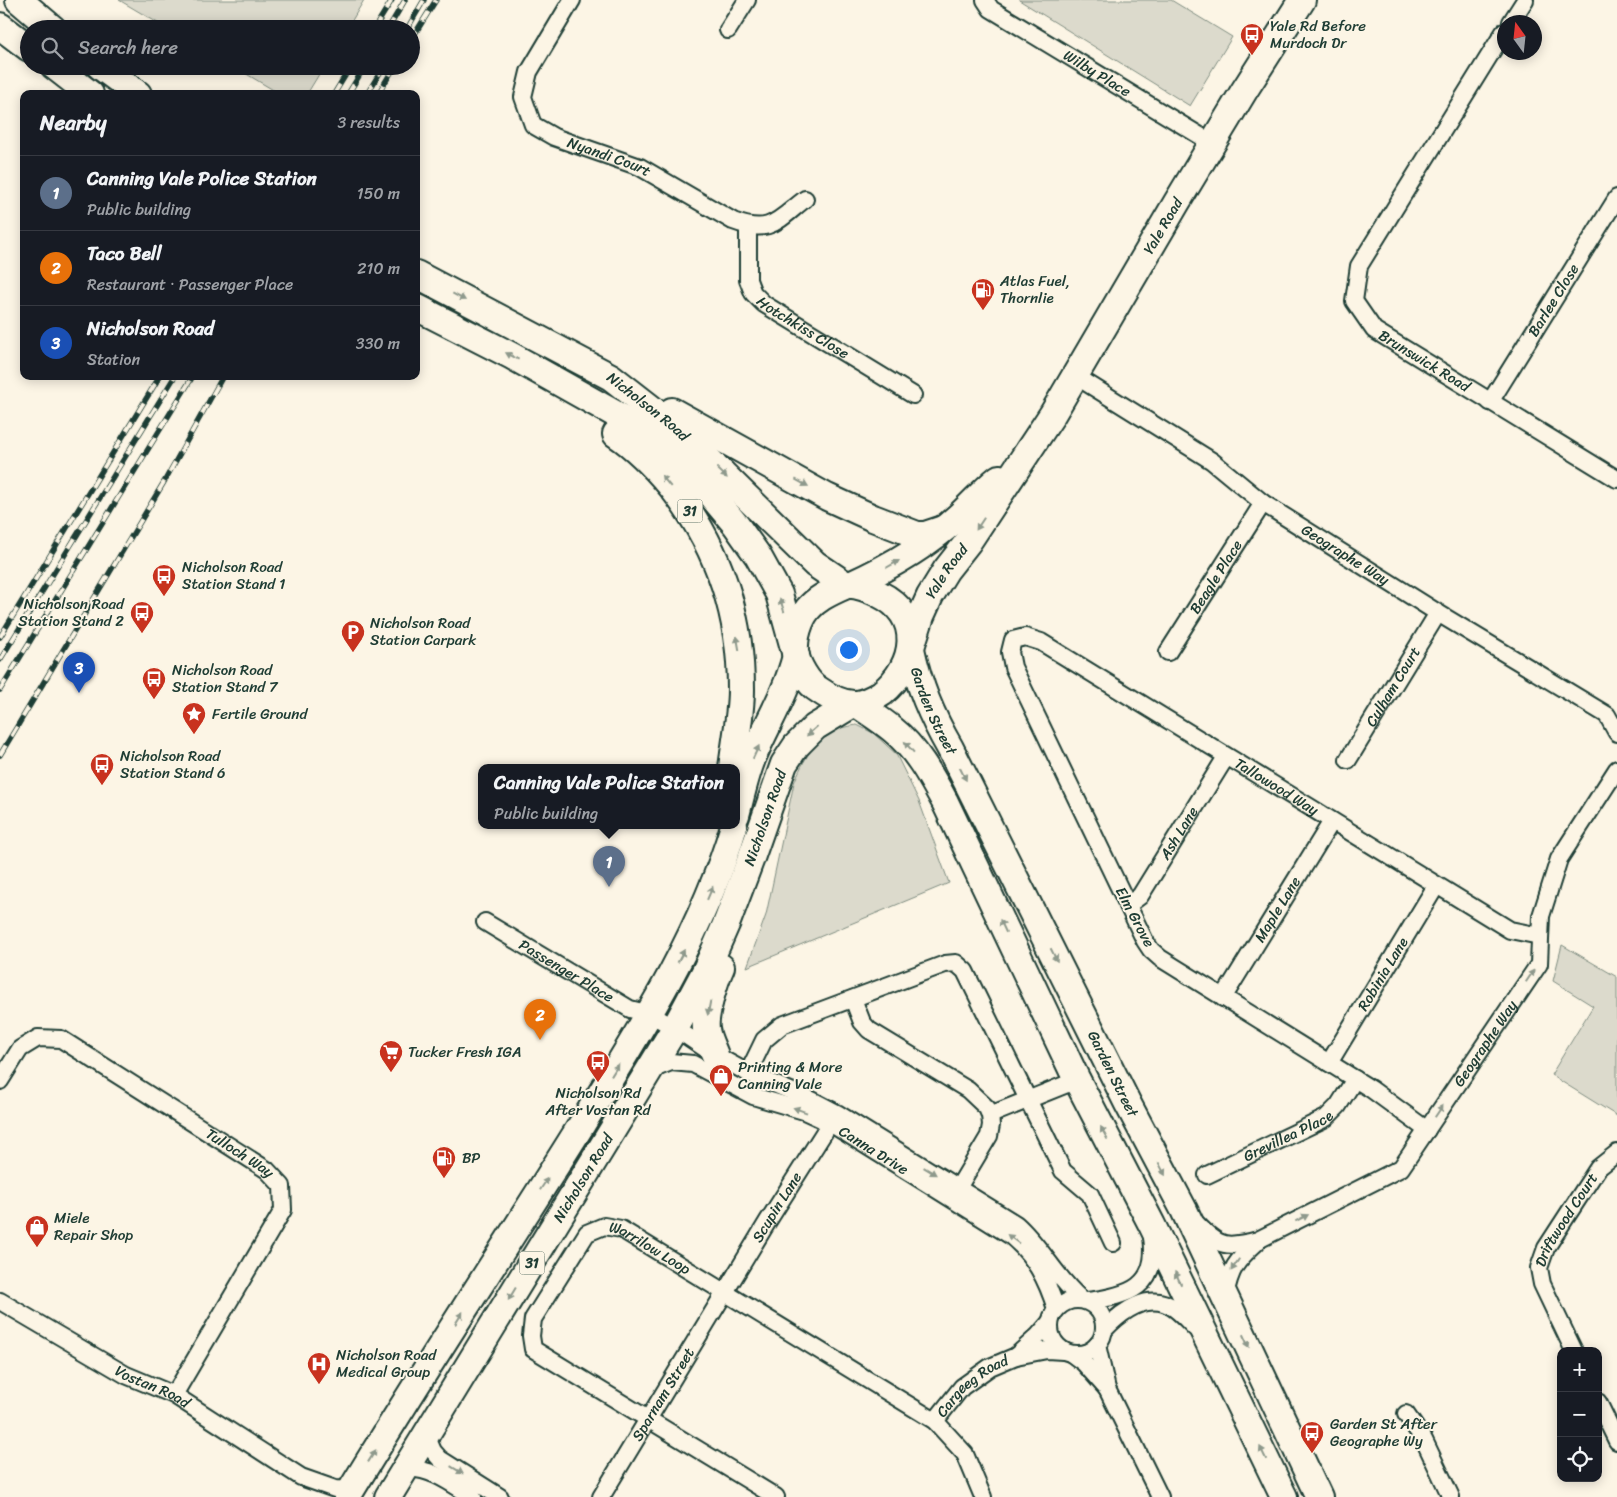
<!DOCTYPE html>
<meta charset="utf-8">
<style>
:root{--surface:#171b24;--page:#20242c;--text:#f1f3f6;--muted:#9ea1a6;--line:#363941;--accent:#ea580c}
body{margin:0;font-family:Sriracha,sans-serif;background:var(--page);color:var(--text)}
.controls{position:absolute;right:15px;bottom:15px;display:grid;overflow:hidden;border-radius:10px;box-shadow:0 2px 12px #0003}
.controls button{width:45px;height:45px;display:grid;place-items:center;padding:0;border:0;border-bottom:1px solid var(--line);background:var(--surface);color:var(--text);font:25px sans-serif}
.compass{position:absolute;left:1497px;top:15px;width:45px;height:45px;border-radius:50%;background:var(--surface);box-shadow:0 2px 12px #0003;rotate:345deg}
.you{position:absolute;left:848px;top:649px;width:18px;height:18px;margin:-12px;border:4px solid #fff;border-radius:50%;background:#1a73e8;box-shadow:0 0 0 8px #1a73e833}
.badge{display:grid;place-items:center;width:32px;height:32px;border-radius:50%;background:var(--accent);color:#fff;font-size:16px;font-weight:700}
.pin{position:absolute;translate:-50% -41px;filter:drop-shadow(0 1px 2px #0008)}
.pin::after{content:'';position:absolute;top:26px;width:18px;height:15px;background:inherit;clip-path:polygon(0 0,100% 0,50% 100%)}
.popup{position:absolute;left:478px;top:764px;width:262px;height:65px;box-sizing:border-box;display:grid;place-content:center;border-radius:10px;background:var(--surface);filter:drop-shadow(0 1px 4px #0005);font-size:16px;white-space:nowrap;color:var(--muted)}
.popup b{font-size:19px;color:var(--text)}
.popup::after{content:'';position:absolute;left:50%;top:100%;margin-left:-10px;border:10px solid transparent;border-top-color:var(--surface)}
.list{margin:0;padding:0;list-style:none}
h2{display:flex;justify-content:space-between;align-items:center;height:65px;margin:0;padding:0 20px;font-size:21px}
h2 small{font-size:16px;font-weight:400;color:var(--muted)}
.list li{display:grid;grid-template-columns:32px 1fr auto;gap:15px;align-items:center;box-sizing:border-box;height:75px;padding:0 20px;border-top:1px solid var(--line)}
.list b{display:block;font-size:19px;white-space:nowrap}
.list p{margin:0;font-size:16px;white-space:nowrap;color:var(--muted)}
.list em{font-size:16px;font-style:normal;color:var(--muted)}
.icon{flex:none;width:28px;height:28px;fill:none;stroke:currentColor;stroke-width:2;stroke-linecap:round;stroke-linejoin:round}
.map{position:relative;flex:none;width:1617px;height:1497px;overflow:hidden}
.search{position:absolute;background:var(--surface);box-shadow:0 2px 12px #0003;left:20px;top:20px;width:400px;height:55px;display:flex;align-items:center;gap:12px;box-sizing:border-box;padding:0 18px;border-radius:28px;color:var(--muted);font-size:19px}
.panel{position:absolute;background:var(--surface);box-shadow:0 2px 12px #0003;left:20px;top:90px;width:400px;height:290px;border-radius:10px}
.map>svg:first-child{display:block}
.green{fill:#dcdacc;stroke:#7e8c80}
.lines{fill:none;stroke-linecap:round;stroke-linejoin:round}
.street-casing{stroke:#1f3d34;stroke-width:20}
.primary-casing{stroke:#1f3d34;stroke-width:30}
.street{stroke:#fcf5e5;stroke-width:16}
.primary{stroke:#fcf5e5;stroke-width:26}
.rail-casing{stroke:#1f3d34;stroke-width:5.5}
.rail{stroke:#fcf5e5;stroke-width:4;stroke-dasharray:11;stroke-linecap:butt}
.oneway{fill:#8e998c}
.labels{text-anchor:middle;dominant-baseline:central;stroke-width:4;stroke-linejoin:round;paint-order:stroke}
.shield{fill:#fcf5e5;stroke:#617469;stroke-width:1}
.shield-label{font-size:14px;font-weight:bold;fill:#1f3d34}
.poi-label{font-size:15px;fill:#1f3d34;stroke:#fcf5e5;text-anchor:start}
.street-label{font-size:15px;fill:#1f3d34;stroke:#fcf5e5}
</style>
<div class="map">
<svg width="1617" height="1497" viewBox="0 0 1617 1497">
<rect width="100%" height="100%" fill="#fcf5e5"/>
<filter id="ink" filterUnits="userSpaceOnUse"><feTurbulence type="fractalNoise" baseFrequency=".02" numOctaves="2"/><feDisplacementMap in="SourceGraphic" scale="10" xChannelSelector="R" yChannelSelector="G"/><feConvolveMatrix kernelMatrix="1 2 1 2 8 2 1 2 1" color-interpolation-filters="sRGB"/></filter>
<g filter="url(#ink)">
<!-- green -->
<path class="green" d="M119 0H364L347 29H168Z
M1019 0H1171L1232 37 1190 106Z
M233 66H324L307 94H280Z
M857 725 873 733 896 754 919 801 949 883 747 967 766 915 794 783C803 761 814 739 838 729 843 727 851 726 857 725Z
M1562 945 1617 977V1116L1551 1075 1593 1006 1553 981Z"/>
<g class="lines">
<!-- street casing -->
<g class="street-casing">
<g id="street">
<path id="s1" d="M572 0 529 72 523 97 533 125 554 137 640 167 733 221C770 235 777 221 805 199"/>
<path id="s2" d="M985 0 991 9 1212 143"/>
<path d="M1511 22 1525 0"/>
<path d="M728 30 747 0"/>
<path id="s3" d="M1504 32 1359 266 1354 301 1374 330 1617 479"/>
<path id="s4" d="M748 226V280L753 293 764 304 913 395"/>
<path id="s5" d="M1074 375 1212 461 1263 503 1438 613 1607 715 1617 733"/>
<path id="s6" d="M1490 402 1617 198"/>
<path id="s7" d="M1168 652 1263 503"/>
<path id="s8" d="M1348 760 1438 613"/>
<path id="s9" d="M1128 905 1140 896 1226 757"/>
<path id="s10" d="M485 922 630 1009 650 1014 675 1028 715 1055 748 1073 812 1100 837 1113 1016 1224C1042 1247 1055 1277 1082 1300"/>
<path id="s11" d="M1223 998 1332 821"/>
<path d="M853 999 862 1022 869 1030 968 1090 987 1108 990 1115 991 1125 989 1136 958 1188"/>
<path id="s12" d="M1329 1063 1436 886"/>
<path id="s13" d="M651 1070 671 1062 693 1064 753 1096 804 1111 830 1123 1011 1236C1035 1256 1047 1280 1056 1309"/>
<path d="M748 1073 764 1040 782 1025 945 964 956 963 965 971 1063 1171 1090 1194 1113 1243"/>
<path id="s14" d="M0 1081 20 1049 38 1038 61 1039 267 1170 282 1186 283 1210 174 1395"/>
<path d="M990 1115 1077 1080"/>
<path id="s15" d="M1427 1130 1371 1089 1160 958 1151 950 1145 941 1013 667 1010 652 1013 640 1025 637 1041 642 1510 930 1540 936"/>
<path id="s16" d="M1207 1175 1326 1118 1338 1106 1355 1079"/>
<path id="s17" d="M1197 1224C1220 1248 1227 1248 1258 1240L1401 1168 1539 964 1541 916 1559 859 1617 769"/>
<path d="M1225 1296C1230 1269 1236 1261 1257 1242"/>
<circle cx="1077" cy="1327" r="27"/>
<path id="s18" d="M0 1301 126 1375 174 1395 301 1477 335 1489 351 1490"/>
<path d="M1087 1301C1129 1296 1159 1287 1152 1237"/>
<path d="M1104 1330C1122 1311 1150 1290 1175 1309 1183 1315 1189 1322 1195 1328"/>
<path d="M1097 1345 1107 1389 1160 1497"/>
<path id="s19" d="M1574 1351 1542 1284 1539 1268 1546 1248 1598 1168 1617 1153"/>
<path d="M1072 1354 1084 1363 1107 1389"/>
<path d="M1016 1356 1038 1336 1050 1322"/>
<path d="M1598 1402 1617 1441"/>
<path d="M1406 1414 1424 1440 1451 1497"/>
<path id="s20" d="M935 1421 962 1387 990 1367 1016 1356 1047 1350 1063 1351"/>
<path d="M426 1435 433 1451 440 1459 500 1497"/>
<path d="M406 1469C431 1467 452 1484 473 1497"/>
<path id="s21" d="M601 1497 768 1221 830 1123"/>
<path id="s22" d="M776 1497 533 1349 531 1336 533 1319 587 1233 604 1226 621 1229 935 1421 965 1454 983 1497"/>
</g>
</g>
<!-- primary casing -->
<g class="primary-casing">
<g id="primary">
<path d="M19 0 53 29"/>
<path d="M0 26 29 48"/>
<path d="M54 66 90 94"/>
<path d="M100 66 138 94"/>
<path id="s23" d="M416 274 611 377 675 427 815 564 846 585"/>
<path d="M416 307 512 356 626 420 659 446 710 494 736 525 758 556 779 594 795 652"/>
<path d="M672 411 827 497 873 518 917 535H925L943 529"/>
<path d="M616 434C637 448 655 467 671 486 718 546 741 613 741 689 741 715 735 743 732 768"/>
<path d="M846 585C856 584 870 589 879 594 924 616 917 665 882 693 875 698 863 704 854 704 841 704 829 697 819 690 808 684 797 665 795 652 794 638 799 620 808 609 818 597 832 592 846 585Z"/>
<path d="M850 585C890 567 928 545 960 515 973 503 985 489 999 478"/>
<path id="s24" d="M912 644 921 616 930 596 946 570 968 542 1052 415 1177 202 1244 91 1302 0"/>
<path id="s25" d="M911 649C919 686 931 715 950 748L1128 1104 1184 1210 1319 1497"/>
<path d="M857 704C868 712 881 720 892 729 916 748 931 776 945 802L1077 1080 1152 1225 1284 1497"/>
<path d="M736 815C741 796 745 777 752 759 767 723 786 695 796 656"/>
<path d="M715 1055C712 1047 707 1038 706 1029 704 1015 715 980 721 967"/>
<path d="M347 1497C423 1371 504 1249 582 1124 641 1029 702 934 734 826"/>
<path id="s26" d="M388 1497 675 1028 706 970 727 922 750 861 784 764 796 746 815 727 853 704"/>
</g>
</g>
<!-- street -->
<use href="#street" class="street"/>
<!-- primary -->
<use href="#primary" class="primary"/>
<!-- rail casing -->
<g class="rail-casing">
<path id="rail" d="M374 29 392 0
M388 29 405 0
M407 29 424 0
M411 40 436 0
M334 94 351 66
M348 94 365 66
M367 94 384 66
M378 94 395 66
M0 637 160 376
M0 660 175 376
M0 690 193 376
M0 755 164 482 223 376"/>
</g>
<!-- rail -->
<use href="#rail" class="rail"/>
</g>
<!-- one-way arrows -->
<defs><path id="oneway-solid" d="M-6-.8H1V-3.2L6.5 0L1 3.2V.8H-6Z" transform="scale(1.25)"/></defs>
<g class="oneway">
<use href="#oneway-solid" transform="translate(459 297) rotate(28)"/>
<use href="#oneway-solid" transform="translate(512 356) rotate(-152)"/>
<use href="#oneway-solid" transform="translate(722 473) rotate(44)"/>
<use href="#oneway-solid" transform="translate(666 481) rotate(-129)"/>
<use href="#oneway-solid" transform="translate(802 483) rotate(28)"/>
<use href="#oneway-solid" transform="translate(980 524) rotate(123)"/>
<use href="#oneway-solid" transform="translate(893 564) rotate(-30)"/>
<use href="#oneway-solid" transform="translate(782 605) rotate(-108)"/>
<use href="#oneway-solid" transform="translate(738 643) rotate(-100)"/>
<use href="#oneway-solid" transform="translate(812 731) rotate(138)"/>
<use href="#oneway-solid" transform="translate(909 747) rotate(-131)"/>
<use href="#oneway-solid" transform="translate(756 752) rotate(-65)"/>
<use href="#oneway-solid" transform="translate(963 774) rotate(63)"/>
<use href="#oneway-solid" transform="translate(710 893) rotate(-67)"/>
<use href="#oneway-solid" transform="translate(1003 926) rotate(-115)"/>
<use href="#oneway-solid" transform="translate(1054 955) rotate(63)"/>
<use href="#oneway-solid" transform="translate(681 956) rotate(-62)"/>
<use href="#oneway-solid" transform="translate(1530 976) rotate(-56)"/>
<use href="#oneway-solid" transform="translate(709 1008) rotate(101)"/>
<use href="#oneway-solid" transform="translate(615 1070) rotate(-58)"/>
<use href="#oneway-solid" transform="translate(800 1110) rotate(-160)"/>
<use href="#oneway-solid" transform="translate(1439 1111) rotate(-56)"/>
<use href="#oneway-solid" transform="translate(1104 1133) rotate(-118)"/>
<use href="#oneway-solid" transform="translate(1162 1169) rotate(62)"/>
<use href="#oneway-solid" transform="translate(930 1171) rotate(31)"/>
<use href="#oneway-solid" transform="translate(544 1184) rotate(-57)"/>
<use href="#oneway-solid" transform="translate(1302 1218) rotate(-27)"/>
<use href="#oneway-solid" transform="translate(1013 1239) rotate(-143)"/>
<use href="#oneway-solid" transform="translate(1235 1265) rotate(124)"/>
<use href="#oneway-solid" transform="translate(1178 1278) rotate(-116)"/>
<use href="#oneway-solid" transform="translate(512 1294) rotate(121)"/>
<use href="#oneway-solid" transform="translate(459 1318) rotate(-58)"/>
<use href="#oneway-solid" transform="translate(1246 1341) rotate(65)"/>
<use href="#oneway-solid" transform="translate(1263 1453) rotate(-116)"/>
<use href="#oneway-solid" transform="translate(372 1456) rotate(-58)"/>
<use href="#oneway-solid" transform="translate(457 1470) rotate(31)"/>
</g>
</g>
<!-- icons -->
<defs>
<g id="bus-pin" transform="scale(1.25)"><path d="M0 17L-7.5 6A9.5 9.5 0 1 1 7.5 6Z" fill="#c8321e" stroke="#fcf5e5"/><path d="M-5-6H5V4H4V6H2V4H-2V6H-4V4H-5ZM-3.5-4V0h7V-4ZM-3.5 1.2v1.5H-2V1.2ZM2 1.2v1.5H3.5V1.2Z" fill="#fff"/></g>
<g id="fuel-pin" transform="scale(1.25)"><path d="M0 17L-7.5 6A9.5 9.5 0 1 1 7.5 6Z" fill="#c8321e" stroke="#fcf5e5"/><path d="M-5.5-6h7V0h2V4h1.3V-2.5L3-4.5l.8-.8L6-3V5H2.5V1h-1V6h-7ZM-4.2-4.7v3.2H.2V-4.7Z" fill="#fff"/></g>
<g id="parking-pin" transform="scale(1.25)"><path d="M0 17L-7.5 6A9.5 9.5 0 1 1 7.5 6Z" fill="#c8321e" stroke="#fcf5e5"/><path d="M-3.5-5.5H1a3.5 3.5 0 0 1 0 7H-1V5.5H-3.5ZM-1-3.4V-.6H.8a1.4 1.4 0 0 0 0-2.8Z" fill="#fff"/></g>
<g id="sight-pin" transform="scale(1.25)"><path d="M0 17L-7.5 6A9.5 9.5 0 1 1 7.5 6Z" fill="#c8321e" stroke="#fcf5e5"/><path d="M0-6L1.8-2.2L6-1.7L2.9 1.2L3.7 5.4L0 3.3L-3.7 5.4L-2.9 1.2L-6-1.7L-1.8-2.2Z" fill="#fff"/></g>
<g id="supermarket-pin" transform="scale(1.25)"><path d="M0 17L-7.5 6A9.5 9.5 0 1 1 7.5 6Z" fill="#c8321e" stroke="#fcf5e5"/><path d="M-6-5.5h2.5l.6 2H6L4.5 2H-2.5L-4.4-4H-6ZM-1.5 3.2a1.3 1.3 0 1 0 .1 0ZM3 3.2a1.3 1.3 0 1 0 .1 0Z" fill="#fff"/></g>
<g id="shop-pin" transform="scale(1.25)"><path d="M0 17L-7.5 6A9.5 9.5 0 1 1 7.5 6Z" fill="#c8321e" stroke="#fcf5e5"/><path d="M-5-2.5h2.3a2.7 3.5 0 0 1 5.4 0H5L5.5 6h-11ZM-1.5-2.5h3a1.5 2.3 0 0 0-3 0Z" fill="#fff"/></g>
<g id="hospital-pin" transform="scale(1.25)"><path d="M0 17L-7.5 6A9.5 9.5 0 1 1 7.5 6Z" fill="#c8321e" stroke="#fcf5e5"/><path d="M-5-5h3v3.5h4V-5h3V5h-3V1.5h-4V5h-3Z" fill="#fff"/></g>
</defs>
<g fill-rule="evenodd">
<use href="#bus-pin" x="1252" y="35"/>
<use href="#fuel-pin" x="983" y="290"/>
<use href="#bus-pin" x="164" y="576"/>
<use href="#bus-pin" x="142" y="613"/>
<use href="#parking-pin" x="353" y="632"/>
<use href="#bus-pin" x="154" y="679"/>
<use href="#sight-pin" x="194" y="714"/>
<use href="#bus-pin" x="102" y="765"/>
<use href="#supermarket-pin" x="391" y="1052"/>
<use href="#bus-pin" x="598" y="1062"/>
<use href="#shop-pin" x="721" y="1076"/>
<use href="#fuel-pin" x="444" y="1158"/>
<use href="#shop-pin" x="37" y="1227"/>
<use href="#hospital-pin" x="319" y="1364"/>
<use href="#bus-pin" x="1312" y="1433"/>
</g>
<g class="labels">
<!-- shield labels -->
<g class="shield">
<rect x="677.5" y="499.5" width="25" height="23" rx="4"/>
<rect x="519.5" y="1251.5" width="25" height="23" rx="4"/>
</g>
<g class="shield-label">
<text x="690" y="511">31</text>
<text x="532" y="1263">31</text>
</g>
<!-- poi labels -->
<g class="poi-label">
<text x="1270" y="26">Yale Rd Before<tspan x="1270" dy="17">Murdoch Dr</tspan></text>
<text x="1000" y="281">Atlas Fuel,<tspan x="1000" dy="17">Thornlie</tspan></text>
<text x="182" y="567">Nicholson Road<tspan x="182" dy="17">Station Stand 1</tspan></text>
<text x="124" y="604" text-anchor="end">Nicholson Road<tspan x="124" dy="17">Station Stand 2</tspan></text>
<text x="370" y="623">Nicholson Road<tspan x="370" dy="17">Station Carpark</tspan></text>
<text x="172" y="670">Nicholson Road<tspan x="172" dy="17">Station Stand 7</tspan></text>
<text x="212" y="714">Fertile Ground</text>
<text x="120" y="756">Nicholson Road<tspan x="120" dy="17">Station Stand 6</tspan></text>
<text x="408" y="1052">Tucker Fresh IGA</text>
<text x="738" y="1067">Printing &amp; More<tspan x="738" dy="17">Canning Vale</tspan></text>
<text x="598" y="1093" text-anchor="middle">Nicholson Rd<tspan x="598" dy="17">After Vostan Rd</tspan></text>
<text x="462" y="1158">BP</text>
<text x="54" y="1218">Miele<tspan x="54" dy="17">Repair Shop</tspan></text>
<text x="336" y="1355">Nicholson Road<tspan x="336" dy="17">Medical Group</tspan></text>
<text x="1330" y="1424">Garden St After<tspan x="1330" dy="17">Geographe Wy</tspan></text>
</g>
<!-- street labels -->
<g class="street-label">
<text stroke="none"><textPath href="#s2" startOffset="135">Wilby Place</textPath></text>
<text stroke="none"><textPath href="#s1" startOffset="222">Nyandi Court</textPath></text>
<text stroke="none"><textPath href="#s24" startOffset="489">Yale Road</textPath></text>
<text stroke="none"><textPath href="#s6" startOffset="120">Barlee Close</textPath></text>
<text stroke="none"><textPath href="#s4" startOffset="129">Hotchkiss Close</textPath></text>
<text stroke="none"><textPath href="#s3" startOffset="405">Brunswick Road</textPath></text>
<text stroke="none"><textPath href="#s23" startOffset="268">Nicholson Road</textPath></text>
<text stroke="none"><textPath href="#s5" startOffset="326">Geographe Way</textPath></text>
<text stroke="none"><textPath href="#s24" startOffset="81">Yale Road</textPath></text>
<text stroke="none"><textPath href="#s7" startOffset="89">Beagle Place</textPath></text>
<text stroke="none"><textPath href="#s8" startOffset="86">Culham Court</textPath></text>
<text stroke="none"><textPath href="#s25" startOffset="66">Garden Street</textPath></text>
<text stroke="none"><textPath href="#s15" startOffset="978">Tallowood Way</textPath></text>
<text stroke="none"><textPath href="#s26" startOffset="779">Nicholson Road</textPath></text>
<text stroke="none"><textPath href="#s9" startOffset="89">Ash Lane</textPath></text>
<text stroke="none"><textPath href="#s11" startOffset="104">Maple Lane</textPath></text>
<text transform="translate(1135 917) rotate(62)">Elm Grove</text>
<text stroke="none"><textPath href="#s10" startOffset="95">Passenger Place</textPath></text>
<text stroke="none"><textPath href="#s12" startOffset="104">Robinia Lane</textPath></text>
<text stroke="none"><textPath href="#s17" startOffset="379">Geographe Way</textPath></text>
<text stroke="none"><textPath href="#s25" startOffset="471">Garden Street</textPath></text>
<text stroke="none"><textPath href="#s16" startOffset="90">Grevillea Place</textPath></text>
<text stroke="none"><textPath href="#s13" startOffset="245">Canna Drive</textPath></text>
<text stroke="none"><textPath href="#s14" startOffset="294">Tulloch Way</textPath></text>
<text stroke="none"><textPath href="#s26" startOffset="374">Nicholson Road</textPath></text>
<text stroke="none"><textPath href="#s21" startOffset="339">Scupin Lane</textPath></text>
<text stroke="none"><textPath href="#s19" startOffset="146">Driftwood Court</textPath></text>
<text stroke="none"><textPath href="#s22" startOffset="486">Warrilow Loop</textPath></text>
<text stroke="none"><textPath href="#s18" startOffset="175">Vostan Road</textPath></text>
<text stroke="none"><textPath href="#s20" startOffset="52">Cargeeg Road</textPath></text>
<text stroke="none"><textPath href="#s21" startOffset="120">Sparnam Street</textPath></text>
</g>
</g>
</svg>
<div class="controls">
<button>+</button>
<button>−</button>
<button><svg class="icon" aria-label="locate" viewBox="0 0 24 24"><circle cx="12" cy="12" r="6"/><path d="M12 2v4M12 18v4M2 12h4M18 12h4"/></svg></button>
</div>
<svg class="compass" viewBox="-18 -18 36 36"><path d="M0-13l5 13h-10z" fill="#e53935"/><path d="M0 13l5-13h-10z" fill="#9ea1a6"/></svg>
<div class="you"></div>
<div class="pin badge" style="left:609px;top:887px;background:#5c6f8a">1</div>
<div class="popup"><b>Canning Vale Police Station</b>Public building</div>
<div class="pin badge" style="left:540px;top:1040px;background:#e8710a">2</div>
<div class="pin badge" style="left:79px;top:693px;background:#1a4fb4">3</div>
<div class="search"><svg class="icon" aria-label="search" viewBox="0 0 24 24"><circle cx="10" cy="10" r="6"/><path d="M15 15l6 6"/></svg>Search here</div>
<section class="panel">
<h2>Nearby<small>3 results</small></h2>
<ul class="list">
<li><span class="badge" style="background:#5c6f8a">1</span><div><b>Canning Vale Police Station</b><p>Public building</p></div><em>150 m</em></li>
<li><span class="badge" style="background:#e8710a">2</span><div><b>Taco Bell</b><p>Restaurant · Passenger Place</p></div><em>210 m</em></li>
<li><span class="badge" style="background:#1a4fb4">3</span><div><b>Nicholson Road</b><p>Station</p></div><em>330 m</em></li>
</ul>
</section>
</div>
